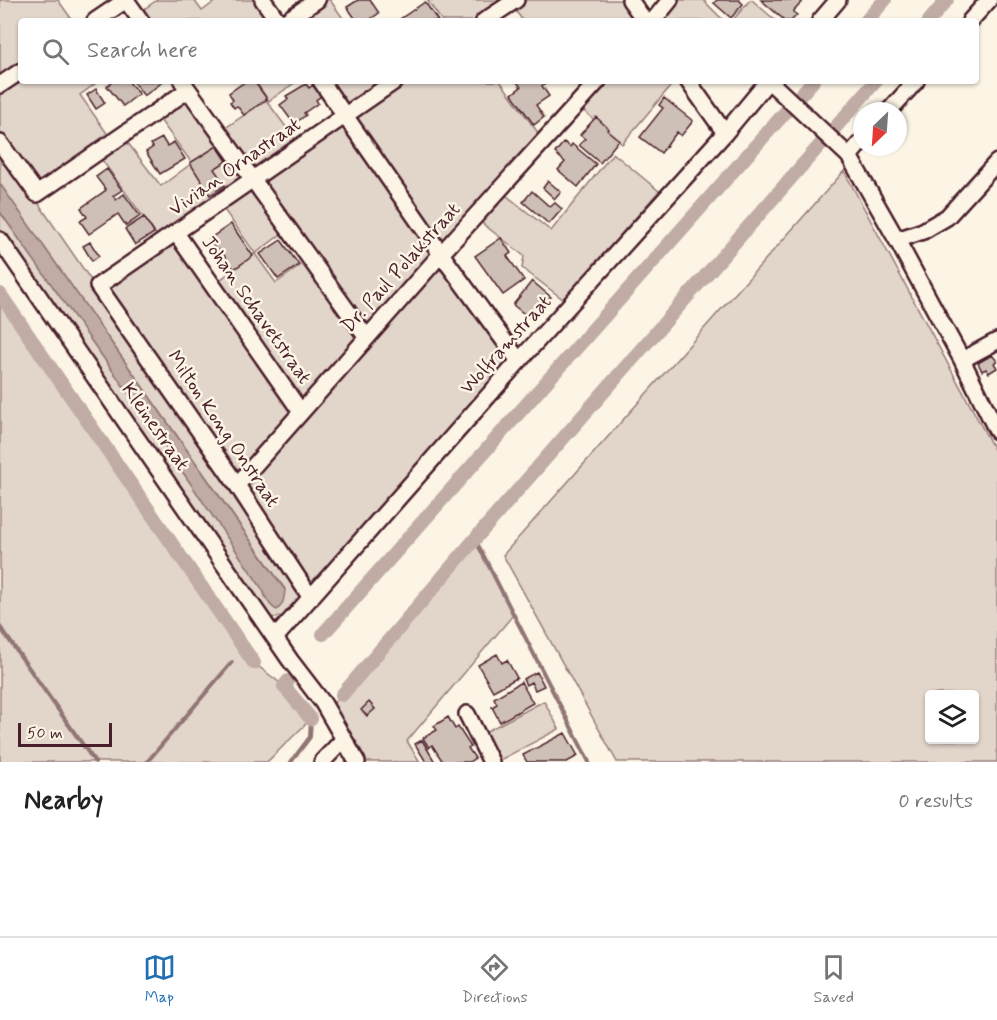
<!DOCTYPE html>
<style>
:root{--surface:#fff;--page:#f2f2f2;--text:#222;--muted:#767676;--line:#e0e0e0;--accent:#1f6fb2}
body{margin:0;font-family:Mynerve,sans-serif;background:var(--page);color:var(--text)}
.controls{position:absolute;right:18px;bottom:18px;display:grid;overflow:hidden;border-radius:6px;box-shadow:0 2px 4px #0004}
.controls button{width:54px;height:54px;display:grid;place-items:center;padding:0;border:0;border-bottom:2px solid var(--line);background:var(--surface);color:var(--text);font:30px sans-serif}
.compass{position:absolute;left:853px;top:102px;width:54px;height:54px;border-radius:50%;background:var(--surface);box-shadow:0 2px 4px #0004;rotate:205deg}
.scale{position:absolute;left:18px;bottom:15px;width:94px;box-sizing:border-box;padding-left:6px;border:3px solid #4a1f2b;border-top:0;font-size:16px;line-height:21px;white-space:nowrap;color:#4a1f2b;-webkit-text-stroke:4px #fcf5e5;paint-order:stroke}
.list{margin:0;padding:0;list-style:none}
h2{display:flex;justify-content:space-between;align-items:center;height:78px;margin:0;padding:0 24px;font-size:26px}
h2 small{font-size:20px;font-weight:400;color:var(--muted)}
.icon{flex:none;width:33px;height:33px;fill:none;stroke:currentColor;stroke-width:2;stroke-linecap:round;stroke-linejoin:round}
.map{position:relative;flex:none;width:997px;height:762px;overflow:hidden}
.search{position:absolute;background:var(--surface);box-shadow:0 2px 4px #0004;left:18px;right:18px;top:18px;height:66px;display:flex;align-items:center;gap:15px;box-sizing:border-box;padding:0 21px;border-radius:6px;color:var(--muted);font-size:22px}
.sheet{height:174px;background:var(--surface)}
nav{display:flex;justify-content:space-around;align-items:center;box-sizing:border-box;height:84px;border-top:2px solid var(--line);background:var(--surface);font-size:16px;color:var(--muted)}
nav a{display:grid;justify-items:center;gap:3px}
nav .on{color:var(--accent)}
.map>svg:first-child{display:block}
.green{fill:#e2d5ca;stroke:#967a7a;stroke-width:1.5;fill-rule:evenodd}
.water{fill:#c0aca5;stroke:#917474;stroke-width:1.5}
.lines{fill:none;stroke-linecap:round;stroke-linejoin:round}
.stream{stroke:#917474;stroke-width:4}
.canal{stroke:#c0aca5;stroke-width:14}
.building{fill:#cfc0b7;stroke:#4a1f2b;stroke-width:1.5}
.minor-casing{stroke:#4a1f2b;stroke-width:20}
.minor{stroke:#fcf5e5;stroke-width:15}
.labels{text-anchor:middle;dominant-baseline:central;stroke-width:5;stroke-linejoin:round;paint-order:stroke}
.street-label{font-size:20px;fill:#4a1f2b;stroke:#fcf5e5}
</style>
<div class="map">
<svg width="997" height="762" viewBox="0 0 997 762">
<rect width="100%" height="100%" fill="#fcf5e5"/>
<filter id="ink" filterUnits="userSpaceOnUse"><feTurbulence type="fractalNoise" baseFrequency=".0167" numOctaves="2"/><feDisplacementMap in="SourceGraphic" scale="12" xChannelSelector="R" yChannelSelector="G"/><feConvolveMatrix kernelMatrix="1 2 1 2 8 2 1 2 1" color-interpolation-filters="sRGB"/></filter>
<g filter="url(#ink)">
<!-- green -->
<path class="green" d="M0 0H58L73 21H21V67L0 81Z
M157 0H194L202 11 217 0H256L271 21H146L140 12Z
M328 0H330L345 21H298Z
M427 0H506L475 21H442Z
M520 0H621L635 21H523L512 6Z
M671 0H703L724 21H653Z
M750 0H752L776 21H732Z
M21 75V81H99L80 95 111 139 39 186 0 141V90Z
M255 81H297L269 101Z
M328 81H386L350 104C340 101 334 90 328 81Z
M402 81H500L539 134 451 237C444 240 441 239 435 235L359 125 356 117Z
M600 81H675L622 144 578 106Z
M188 97 245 179 160 240 99 156 124 138 161 186 192 163 157 116Z
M266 100 298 143 261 168C244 165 233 142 224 129Z
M343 121 430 246 432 255 370 323 363 322 262 182Z
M0 147 304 592C294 605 287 621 269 617L0 233V212L144 415 263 590 266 599 285 589 0 184Z
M613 153 659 191 564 300 522 268 524 256 478 220 502 192 551 231Z
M844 171 997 455V762H617L503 555ZM930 694H974V740H930Z
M246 190H253L284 232 255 254 276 283 307 261 358 338 304 398 298 397 216 283 255 253 222 207Z
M167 244 180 246 294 406 291 419 239 477 107 291 109 285Z
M436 270 444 271 452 276 509 359 505 368 313 587 243 484Z
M0 294 254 663 284 686 311 719 267 762H0Z
M475 539 514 614 407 741 420 762H363L329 707 342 695Z
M544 701 559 729 500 760 485 732Z"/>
<!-- water -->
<path class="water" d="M0 184 285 590C284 598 284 604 277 610 269 606 266 598 263 590L144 415 0 212Z"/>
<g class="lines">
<!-- stream -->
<path class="stream" d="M475 539 589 762
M0 627 95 762
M147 762 232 662
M291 762 310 737 311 719"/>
<!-- canal -->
<path class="canal" d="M866 21 885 0
M929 21 947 0
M0 294 254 663
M323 634 813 81
M288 681 284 686 311 719
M342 695 475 539 876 81"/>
</g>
<!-- building -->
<path class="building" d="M358 0H370L379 13 368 21H357L347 7Z
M717 0H739L743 4 731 18 714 3Z
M761 0H800L802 2 793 12 797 15 791 21H782L783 19Z
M425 2 438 21H401L400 19Z
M113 81H128L139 94 123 106 107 86Z
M133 81H164L144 96Z
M246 81H254L267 99 244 115 237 106 234 108 230 102 233 100 229 93Z
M518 81H548L542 86 549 96 536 105 544 117 534 125 512 94 521 87 517 82Z
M306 84 309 88 313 85 321 96 316 100 318 103 304 113 306 115 294 124 280 105 288 99 286 96Z
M96 89 105 103 96 109 87 95Z
M664 98 693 121 681 136 677 132 661 153 640 137 663 108 659 105Z
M596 117 609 129 607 130 619 140 600 163 579 145 585 139 580 135Z
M162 138 167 146 174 142 185 159 160 174 146 152 153 147 151 144Z
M564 142 570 147 572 144 596 164 578 187 558 170 565 162 555 153Z
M217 146 227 161 214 169 225 185 210 195 190 163Z
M107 169 122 190 113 196 116 200 124 194 140 216 126 226 118 214 89 234 80 221 87 217 81 208 106 190 96 177Z
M548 181 561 192 555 199 543 188Z
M532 191 550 207 555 203 562 209 549 224 523 202Z
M144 217 154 233 135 245 125 229Z
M231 224 253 256 234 269 220 250 217 251 209 239Z
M501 238 511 253 507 256 524 280 503 295 475 256Z
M281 240 299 265 278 279 260 254Z
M90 242 99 256 92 261 83 246Z
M532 281 551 297 532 320 513 305Z
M992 355 997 361 994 363 997 368 989 373 986 369 982 371 978 363Z
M497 654 502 663 507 660 517 678 493 691 478 665Z
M537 672 544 686 535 690 531 682 526 685 523 679Z
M521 682 533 703 500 722 492 707 497 704 494 698Z
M369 702 375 709 367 716 361 710Z
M448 717 455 729 458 727 471 747 468 748 475 758 469 762H443L432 745 429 748 423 738 437 730 434 726Z
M565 733 578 756 567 762H527L523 755Z
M422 740 435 762H426L415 744Z"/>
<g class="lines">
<!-- minor casing -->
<g class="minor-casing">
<path id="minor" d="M126 0 141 21
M263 0 278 21
M630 0 645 21
M95 21 126 0
M286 21 317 0
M484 21 516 0
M653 21 670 0
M820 21 838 0
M970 21 989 0
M182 81 367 338
M321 81 441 254 519 361
M688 81 725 133
M769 81 849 156 897 240 962 360 997 431
M0 85 21 71
M889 111 916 81
M0 143 37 194 188 90
M849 156 862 141
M176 233 301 412
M0 240 290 660 323 703 357 762
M897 240 923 231 947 217 997 162
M962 360 997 341
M237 485 441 254 598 81
M311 598 237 485 98 286 395 81
M275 638 519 361 725 133 768 81
M467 714 491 762
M322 762 343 740"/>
</g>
<!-- minor -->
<use href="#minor" class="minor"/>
</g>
</g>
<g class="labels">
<!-- street labels -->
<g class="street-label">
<text transform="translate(235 167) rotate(-35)">Vivian Ornastraat</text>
<text transform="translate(401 268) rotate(-48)">Dr. Paul Polakstraat</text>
<text transform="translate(256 310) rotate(55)">Johan Schavetstraat</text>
<text transform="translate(506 345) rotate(-48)">Wolframstraat</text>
<text transform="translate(155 427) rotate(55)">Kleinestraat</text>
<text transform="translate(223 429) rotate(56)">Milton Kong Onstraat</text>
</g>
</g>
</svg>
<div class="controls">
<button><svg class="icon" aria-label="layers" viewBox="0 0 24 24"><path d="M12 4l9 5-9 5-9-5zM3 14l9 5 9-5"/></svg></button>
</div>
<svg class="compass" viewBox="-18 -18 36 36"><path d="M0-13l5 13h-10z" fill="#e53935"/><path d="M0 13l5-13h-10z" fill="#767676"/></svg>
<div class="scale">50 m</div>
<div class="search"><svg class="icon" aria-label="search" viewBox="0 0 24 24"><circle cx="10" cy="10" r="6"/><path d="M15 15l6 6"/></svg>Search here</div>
</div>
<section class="sheet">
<h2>Nearby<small>0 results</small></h2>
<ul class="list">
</ul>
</section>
<nav>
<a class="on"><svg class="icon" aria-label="map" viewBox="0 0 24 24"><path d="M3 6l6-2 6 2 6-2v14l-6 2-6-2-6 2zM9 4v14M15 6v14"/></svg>Map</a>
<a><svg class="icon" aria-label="directions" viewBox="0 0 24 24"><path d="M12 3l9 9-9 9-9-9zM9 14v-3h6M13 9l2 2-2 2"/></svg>Directions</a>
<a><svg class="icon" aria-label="saved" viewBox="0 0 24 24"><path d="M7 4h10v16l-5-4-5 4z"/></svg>Saved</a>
</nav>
